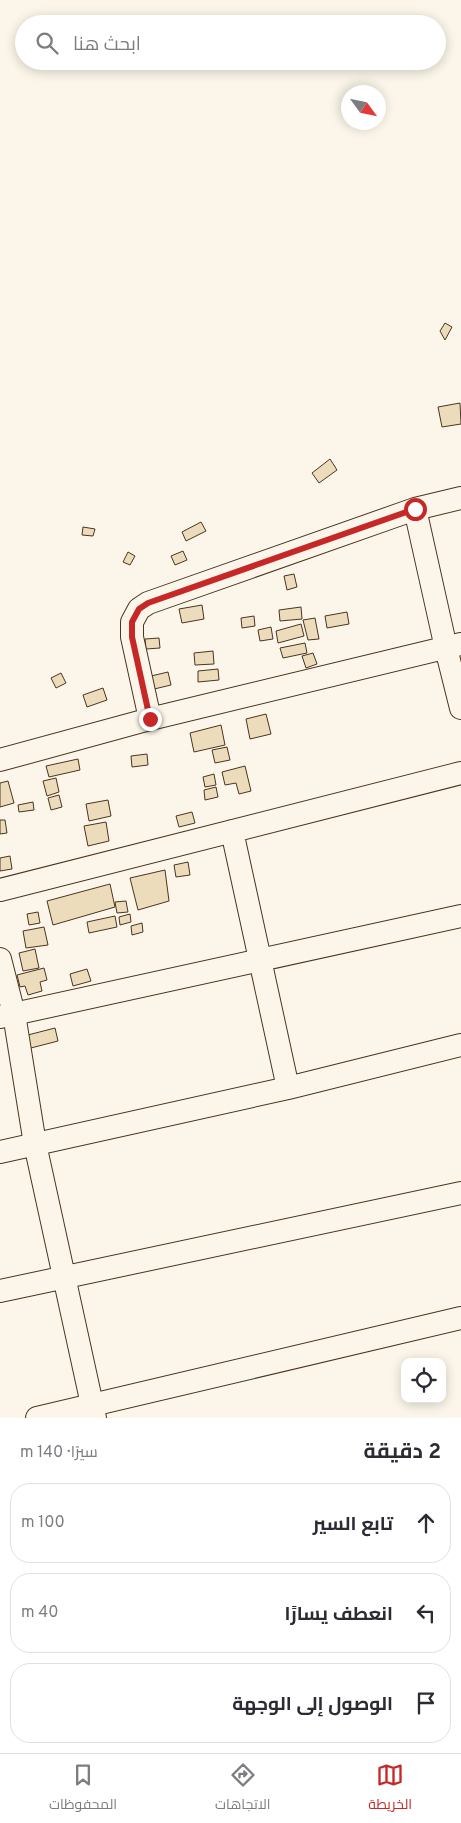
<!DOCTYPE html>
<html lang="ar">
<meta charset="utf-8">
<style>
:root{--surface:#fff;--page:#f2f2f3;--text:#2b2b33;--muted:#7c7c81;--line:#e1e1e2;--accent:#c62828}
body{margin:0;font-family:Overpass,Cairo,sans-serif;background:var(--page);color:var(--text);direction:rtl}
.controls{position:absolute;right:15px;bottom:15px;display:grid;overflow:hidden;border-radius:10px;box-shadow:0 2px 12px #0003}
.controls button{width:45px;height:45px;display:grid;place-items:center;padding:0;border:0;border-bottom:1px solid var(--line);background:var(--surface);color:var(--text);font:25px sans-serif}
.compass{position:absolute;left:341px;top:85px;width:45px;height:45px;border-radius:50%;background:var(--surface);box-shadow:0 2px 12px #0003;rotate:123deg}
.stop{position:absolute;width:15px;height:15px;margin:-11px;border:4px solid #c62828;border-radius:50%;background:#fff}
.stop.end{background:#c62828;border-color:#fff;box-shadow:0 1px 5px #0008}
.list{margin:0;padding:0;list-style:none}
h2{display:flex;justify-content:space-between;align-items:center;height:65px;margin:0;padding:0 20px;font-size:21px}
h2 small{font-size:16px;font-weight:400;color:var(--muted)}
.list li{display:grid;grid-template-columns:32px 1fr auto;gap:15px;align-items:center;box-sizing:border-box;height:80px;margin:0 10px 10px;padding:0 10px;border:1px solid var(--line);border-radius:20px}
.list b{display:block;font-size:19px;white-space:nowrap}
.list em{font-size:16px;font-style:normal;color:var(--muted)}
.icon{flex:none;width:28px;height:28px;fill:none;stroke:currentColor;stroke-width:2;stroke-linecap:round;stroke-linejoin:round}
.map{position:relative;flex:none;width:461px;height:1418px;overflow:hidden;direction:ltr}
.search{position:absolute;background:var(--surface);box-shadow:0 2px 12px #0003;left:15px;right:15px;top:15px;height:55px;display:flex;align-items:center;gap:12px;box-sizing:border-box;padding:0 18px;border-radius:28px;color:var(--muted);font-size:19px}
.sheet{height:335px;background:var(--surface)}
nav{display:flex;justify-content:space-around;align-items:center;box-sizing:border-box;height:70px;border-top:1px solid var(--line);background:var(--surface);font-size:14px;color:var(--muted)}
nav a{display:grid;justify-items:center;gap:2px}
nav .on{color:var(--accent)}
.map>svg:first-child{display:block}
.building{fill:#ecdcbc;stroke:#4a3520}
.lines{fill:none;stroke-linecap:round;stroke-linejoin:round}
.minor-casing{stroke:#4a3520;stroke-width:24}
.minor{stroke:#fbf6e9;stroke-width:22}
.route{stroke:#c62828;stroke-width:6}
</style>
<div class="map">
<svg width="461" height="1418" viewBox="0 0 461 1418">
<rect width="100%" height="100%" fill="#fbf6e9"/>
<!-- building -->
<path class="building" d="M445 323 452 327 445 340 440 331Z
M460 403 461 424 442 427 438 407Z
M330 459 337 470 319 483 312 473Z
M201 522 206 531 186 541 182 532Z
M83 527 95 529 93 536 82 535Z
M183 551 187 560 175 565 171 556Z
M128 552 135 556 130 565 123 562Z
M294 574 297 587 287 590 284 576Z
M202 605 204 619 182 623 179 609Z
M301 607 302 619 280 621 279 610Z
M347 612 349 624 327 628 325 616Z
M254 616 255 626 242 628 241 618Z
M315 618 319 639 308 640 303 620Z
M301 624 304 636 278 643 276 631Z
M271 627 273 639 260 641 258 630Z
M159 638 160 648 146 649 145 639Z
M305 643 307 653 283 658 280 648Z
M213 651 214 664 195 665 194 653Z
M313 653 317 664 306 668 302 656Z
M218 669 219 680 198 682V671Z
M168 672 171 685 150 690 147 677Z
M61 673 66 683 56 688 51 678Z
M103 688 107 700 87 707 83 695Z
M266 714 271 734 250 739 246 719Z
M221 725 225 745 194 752 190 733Z
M227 747 230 760 215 763 212 750Z
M147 754 148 765 132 767 131 756Z
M78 759 80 770 49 777 46 766Z
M245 766 251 791 239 794 236 783 225 785 222 772Z
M214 774 216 785 205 787 203 777Z
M56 778 59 792 47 796 43 781Z
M8 781 14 803 0 807V783Z
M216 787 218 797 205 800 204 790Z
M59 795 62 807 51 810 48 798Z
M108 800 111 816 89 821 86 804Z
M33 802 34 810 19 812 18 805Z
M192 812 195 823 179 827 176 816Z
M0 820H5L7 833 0 834Z
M106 822 109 841 88 846 84 826Z
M10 856 12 869 0 871V858Z
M188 862 190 875 176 877 174 865Z
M165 870 169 901 138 910 130 878Z
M110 884 115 907 53 925 47 901Z
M126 901 128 912 117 913 115 902Z
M38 912 40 923 29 925 27 914Z
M130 914 131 922 120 925 119 917Z
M115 916 117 927 89 933 87 922Z
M142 923 143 932 132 935 131 926Z
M44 927 48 945 26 948 23 931Z
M35 949 39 968 23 971 19 953Z
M44 968 47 980 40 982 42 991 28 995 25 986 20 987 17 975Z
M87 969 91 981 73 986 70 974Z
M55 1028 58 1041 27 1049 24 1036Z"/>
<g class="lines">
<!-- minor casing -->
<g class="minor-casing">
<path id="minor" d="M415 509 446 648 461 708
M150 719 132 637V622L139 609 148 603 415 509 461 498
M0 760 150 719 461 644
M232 831 288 1088
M0 890 461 773
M0 959 14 1014 35 1144 95 1418
M0 1017 461 916
M0 1152 288 1088 461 1045
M0 1291 461 1193
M37 1418 461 1318"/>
</g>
<!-- minor -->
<use href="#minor" class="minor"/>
</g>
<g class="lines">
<!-- route -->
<path class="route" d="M150 719 132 637V622L139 609 148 603 415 509"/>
</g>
</svg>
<div class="controls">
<button><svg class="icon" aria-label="locate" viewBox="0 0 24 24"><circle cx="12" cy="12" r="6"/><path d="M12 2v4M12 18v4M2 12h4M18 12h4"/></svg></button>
</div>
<svg class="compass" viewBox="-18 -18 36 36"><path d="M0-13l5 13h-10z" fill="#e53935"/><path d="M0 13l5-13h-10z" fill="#7c7c81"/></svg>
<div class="stop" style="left:415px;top:509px"></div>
<div class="stop end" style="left:150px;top:719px"></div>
<div class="search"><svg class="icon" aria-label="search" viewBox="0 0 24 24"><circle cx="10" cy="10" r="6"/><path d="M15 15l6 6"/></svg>ابحث هنا</div>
</div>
<section class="sheet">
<h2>2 دقيقة<small>سيرًا · 140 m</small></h2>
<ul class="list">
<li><svg class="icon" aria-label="ahead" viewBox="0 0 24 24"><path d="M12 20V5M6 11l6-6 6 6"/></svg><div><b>تابع السير</b></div><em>100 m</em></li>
<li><svg class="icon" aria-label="left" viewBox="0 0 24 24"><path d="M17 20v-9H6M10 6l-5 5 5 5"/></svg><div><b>انعطف يسارًا</b></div><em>40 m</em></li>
<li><svg class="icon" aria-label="arrive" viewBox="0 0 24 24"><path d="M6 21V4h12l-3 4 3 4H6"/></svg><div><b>الوصول إلى الوجهة</b></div></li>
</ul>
</section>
<nav>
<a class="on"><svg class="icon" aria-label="map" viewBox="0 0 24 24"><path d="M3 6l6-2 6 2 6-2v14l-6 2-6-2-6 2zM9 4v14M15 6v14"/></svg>الخريطة</a>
<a><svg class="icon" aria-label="directions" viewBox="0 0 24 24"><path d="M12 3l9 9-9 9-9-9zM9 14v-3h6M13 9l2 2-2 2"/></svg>الاتجاهات</a>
<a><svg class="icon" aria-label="saved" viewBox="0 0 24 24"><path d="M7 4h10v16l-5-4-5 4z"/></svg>المحفوظات</a>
</nav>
